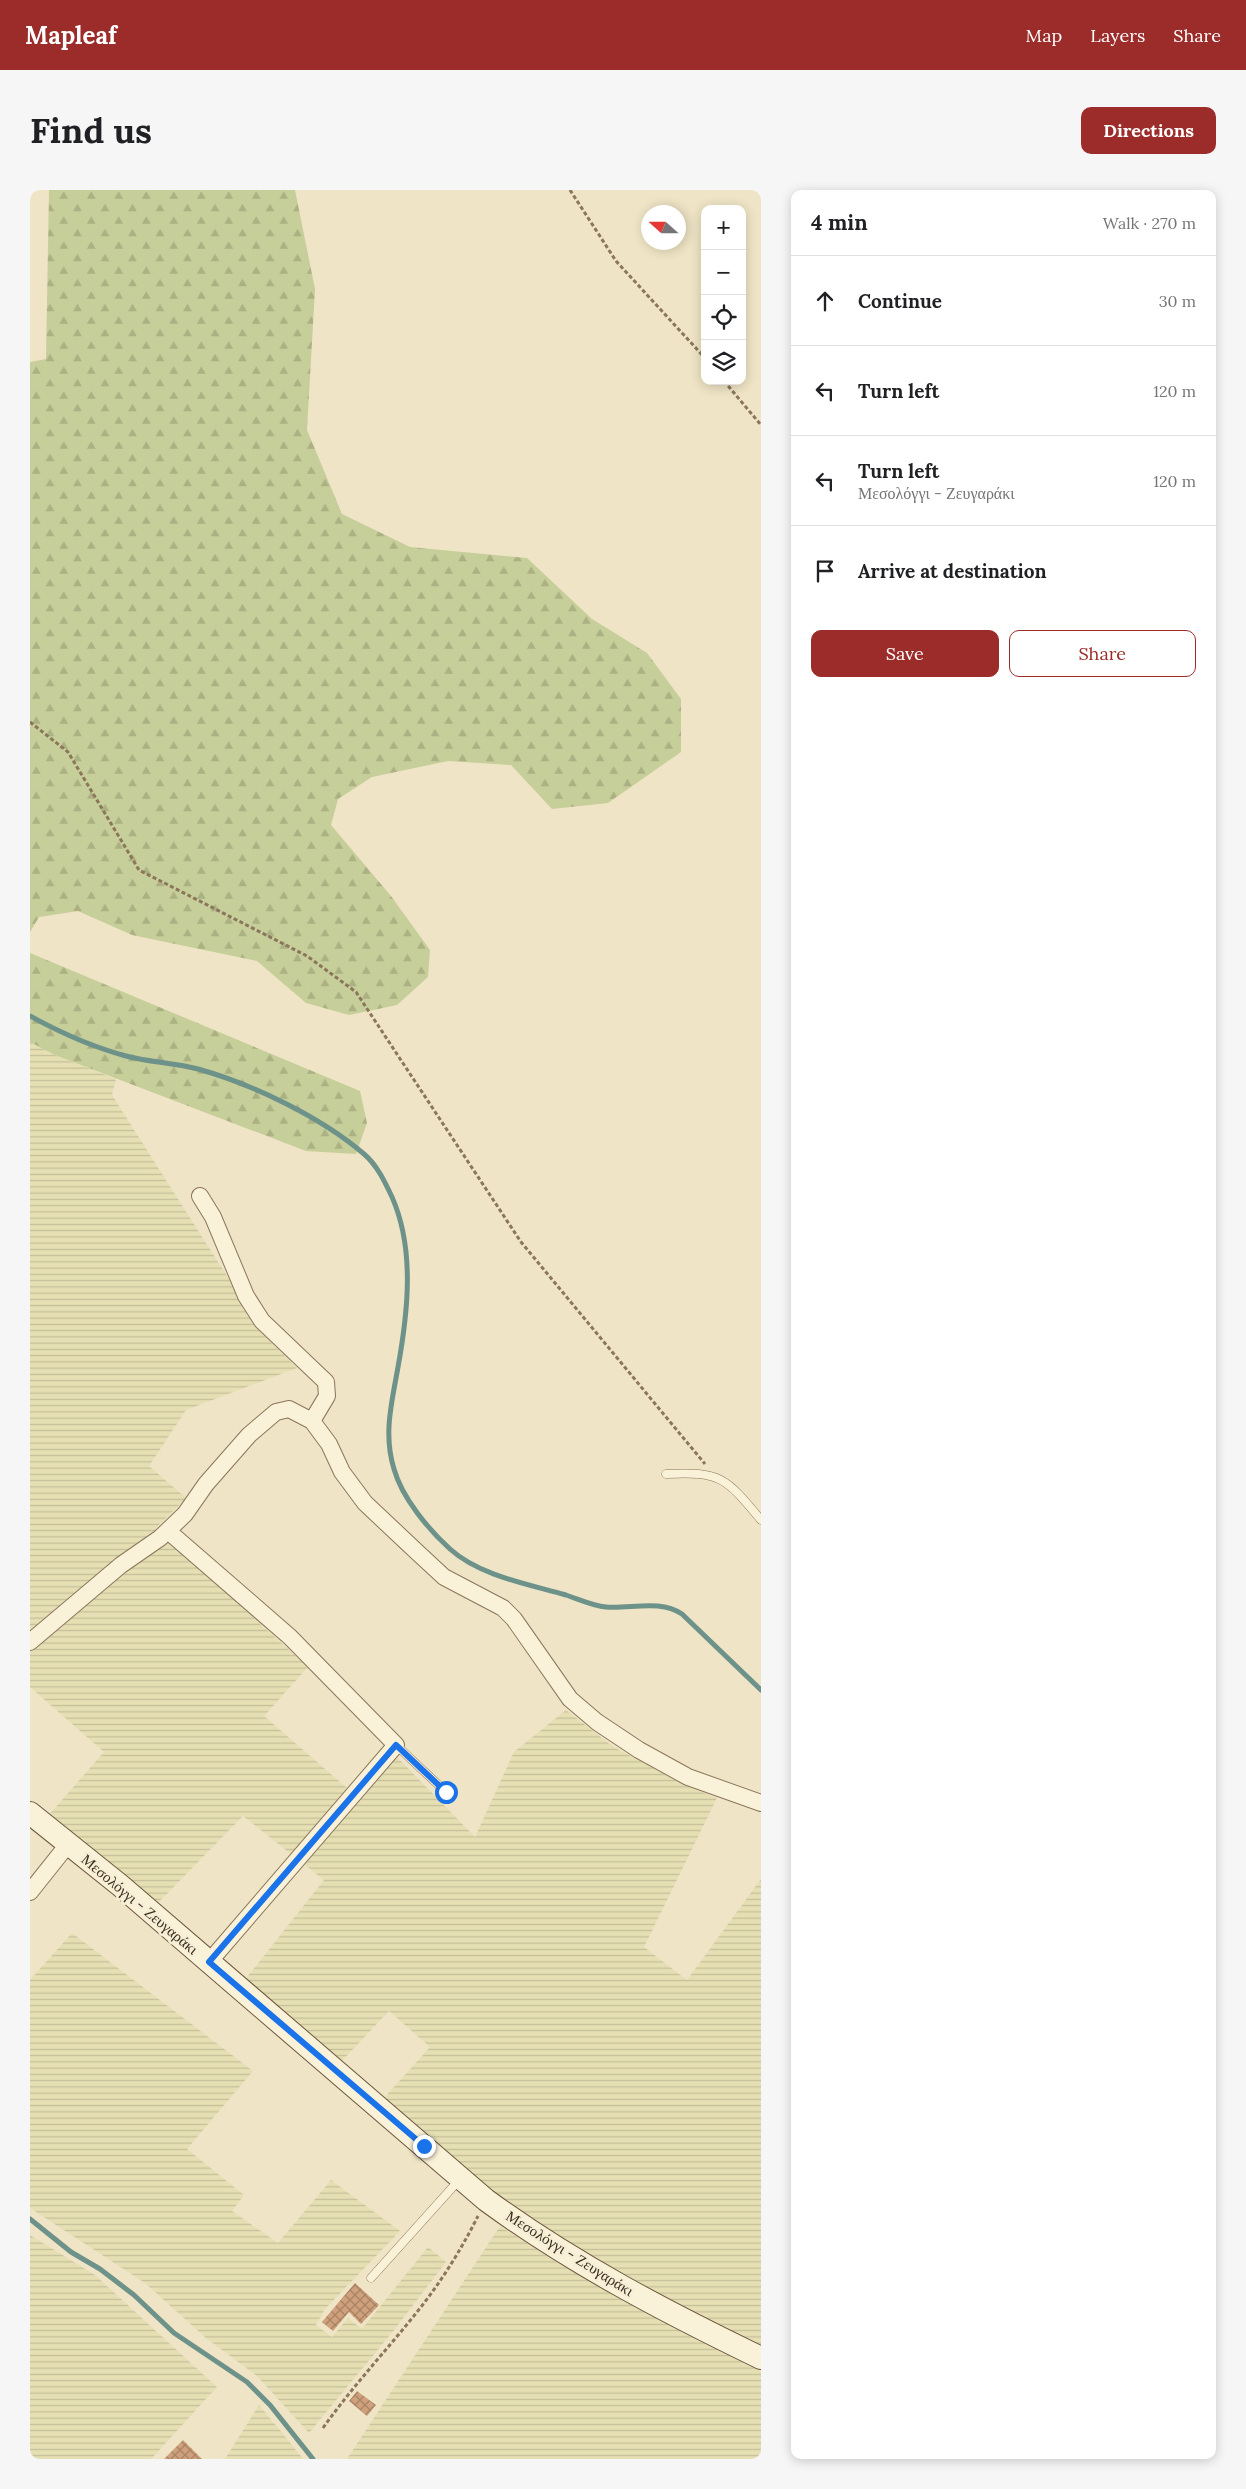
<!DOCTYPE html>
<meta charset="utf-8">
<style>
:root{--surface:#fff;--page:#f6f6f6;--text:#202124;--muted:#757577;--line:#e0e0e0;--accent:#9b2c29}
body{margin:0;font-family:Lora,serif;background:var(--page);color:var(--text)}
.controls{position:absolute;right:15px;top:15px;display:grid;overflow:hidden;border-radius:10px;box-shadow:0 2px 12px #0003}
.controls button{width:45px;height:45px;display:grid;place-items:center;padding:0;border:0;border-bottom:1px solid var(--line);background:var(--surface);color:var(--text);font:25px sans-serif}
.compass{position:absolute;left:611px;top:15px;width:45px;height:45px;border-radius:50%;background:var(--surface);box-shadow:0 2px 12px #0003;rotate:291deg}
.stop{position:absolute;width:15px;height:15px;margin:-11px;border:4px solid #1a73e8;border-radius:50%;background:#fff}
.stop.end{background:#1a73e8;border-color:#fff;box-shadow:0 1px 5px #0008}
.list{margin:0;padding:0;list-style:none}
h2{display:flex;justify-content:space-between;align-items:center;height:65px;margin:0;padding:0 20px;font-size:21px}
h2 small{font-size:16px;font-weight:400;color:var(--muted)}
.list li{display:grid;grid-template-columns:32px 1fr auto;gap:15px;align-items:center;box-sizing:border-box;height:90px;padding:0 20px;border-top:1px solid var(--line)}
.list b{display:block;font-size:19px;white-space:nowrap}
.list p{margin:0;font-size:16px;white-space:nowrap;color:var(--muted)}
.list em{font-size:16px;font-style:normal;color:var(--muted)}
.actions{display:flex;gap:10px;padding:15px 20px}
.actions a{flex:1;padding:11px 0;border:1px solid var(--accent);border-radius:10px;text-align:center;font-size:18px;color:var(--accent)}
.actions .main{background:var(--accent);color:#fff}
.icon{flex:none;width:28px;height:28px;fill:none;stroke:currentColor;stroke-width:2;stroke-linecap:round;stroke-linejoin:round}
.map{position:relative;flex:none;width:731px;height:2269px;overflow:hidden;border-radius:10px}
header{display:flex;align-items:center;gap:30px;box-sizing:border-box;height:70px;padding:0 25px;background:var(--accent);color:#fff}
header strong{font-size:24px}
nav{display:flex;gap:28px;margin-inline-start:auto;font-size:18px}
.intro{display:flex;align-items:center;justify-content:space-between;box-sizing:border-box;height:120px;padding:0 30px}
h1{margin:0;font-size:35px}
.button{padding:12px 22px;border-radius:10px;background:var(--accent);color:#fff;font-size:18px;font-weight:700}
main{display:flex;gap:30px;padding:0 30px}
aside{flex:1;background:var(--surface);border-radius:10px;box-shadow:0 2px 12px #0003}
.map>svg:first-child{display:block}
.farmland{fill:url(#farmland-rules)}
.forest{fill:url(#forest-firs)}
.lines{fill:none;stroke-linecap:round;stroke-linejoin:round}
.stream{stroke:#6d928a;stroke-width:5}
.building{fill:url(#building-cross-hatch)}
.lane-casing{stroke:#8b765b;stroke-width:9}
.street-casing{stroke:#8b765b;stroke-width:18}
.secondary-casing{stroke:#6d573e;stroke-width:24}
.path{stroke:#8b765b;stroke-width:3;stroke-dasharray:4 2.5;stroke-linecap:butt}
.lane{stroke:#faf1d9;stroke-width:8}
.street{stroke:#faf1d9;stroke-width:16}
.secondary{stroke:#faf1d9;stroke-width:22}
.route{stroke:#1a73e8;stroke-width:6}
.labels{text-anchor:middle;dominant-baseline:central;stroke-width:5;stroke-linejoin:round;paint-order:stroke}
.street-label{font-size:15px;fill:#3b2d1f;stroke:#f6eed5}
</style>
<header>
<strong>Mapleaf</strong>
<nav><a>Map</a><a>Layers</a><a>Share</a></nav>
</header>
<div class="intro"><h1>Find us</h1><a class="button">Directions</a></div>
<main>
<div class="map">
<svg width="731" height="2269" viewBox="0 0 731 2269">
<defs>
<pattern id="farmland-rules" width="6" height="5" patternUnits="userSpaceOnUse" patternTransform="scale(1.25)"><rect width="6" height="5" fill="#e5dfb3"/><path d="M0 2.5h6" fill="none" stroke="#c5c09a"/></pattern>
<pattern id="forest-firs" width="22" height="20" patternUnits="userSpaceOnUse" patternTransform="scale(1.25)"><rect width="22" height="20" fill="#c6ce99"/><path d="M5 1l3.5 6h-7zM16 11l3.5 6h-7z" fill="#abb183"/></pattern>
<pattern id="building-cross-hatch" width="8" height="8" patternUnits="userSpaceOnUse" patternTransform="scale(1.25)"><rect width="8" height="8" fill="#cea07b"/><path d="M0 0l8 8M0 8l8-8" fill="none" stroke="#a88364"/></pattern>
</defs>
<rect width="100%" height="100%" fill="#efe4c5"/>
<!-- farmland -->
<path class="farmland" d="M0 852 25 865 86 889 82 905 235 1146 267 1178 156 1220 119 1276 156 1308 125 1339 278 1477 234 1526 317 1598 261 1664 213 1626 125 1716 18 1626 74 1562 0 1497Z
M536 1520 582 1556 652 1594 687 1608 614 1757 657 1790 731 1689V2155L597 2089 467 2007 354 1908 400 1857 359 1821 309 1874 214 1791 294 1690 274 1674 366 1566 445 1647 484 1562Z
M42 1743 223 1881 157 1959 214 2005 202 2021 248 2053 301 1990 370 2041 295 2119 286 2135 302 2147 318 2128 332 2139 398 2057 416 2072 365 2139 279 2243 227 2186 176 2148 115 2093 0 2018V1790Z
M470 2036 528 2073 613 2120 731 2181V2269H317Z
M0 2045 65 2085 187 2197 121 2269H0Z
M229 2215 253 2244 273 2269H195Z"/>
<!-- forest -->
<path class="forest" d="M19 0H265L285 99 277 240 312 324 380 357 497 368 562 429 617 463 651 509V562L578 613 522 619 481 575 418 571 342 587 308 609 301 635 361 706 400 760 398 787 367 815 319 825 276 813 227 771 102 745 48 721 9 727 0 742V172L16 169Z
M0 763 330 901 337 933 326 964 276 961 25 865 0 852Z"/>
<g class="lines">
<!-- stream -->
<path class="stream" d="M0 826C31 843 62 857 96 866 119 872 144 873 168 879 222 894 291 927 334 964 347 975 355 992 362 1007 385 1059 378 1122 368 1177 362 1212 353 1244 364 1279 372 1308 399 1340 420 1359 450 1386 498 1394 536 1405 548 1409 563 1416 576 1417 601 1419 630 1409 652 1424L731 1500
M0 2029 41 2062 70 2079 104 2105 144 2143 217 2192 240 2215 283 2269"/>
</g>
<!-- building -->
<path class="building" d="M325 2093 349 2115 331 2134 319 2122 303 2141 292 2132Z
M327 2201 346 2215 337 2226 319 2211Z
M153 2250 172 2269H134Z"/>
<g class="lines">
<!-- lane casing -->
<g class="lane-casing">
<path id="lane" d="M636 1284C691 1281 696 1288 731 1330
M366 1555 416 1602
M341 2088 430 1989"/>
</g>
<!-- street casing -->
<g class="street-casing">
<path id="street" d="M170 1006 183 1027 216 1106 232 1131 296 1192 297 1206 282 1231
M138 1341 260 1447 366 1555 179 1772
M0 1452 91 1375 130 1348 155 1324 176 1294 219 1245 246 1222 259 1219 282 1231 299 1254 312 1282 335 1313 387 1362 414 1387 473 1418 484 1429 540 1509 567 1532 609 1560 658 1587 731 1613
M0 1702 39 1653"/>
</g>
<!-- secondary casing -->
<g class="secondary-casing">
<path id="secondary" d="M0 1623 91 1696 456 2010C542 2073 636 2122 731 2168"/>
</g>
<!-- path -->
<path class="path" d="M540 0 586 71 675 168
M694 191 731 235
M0 532 38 562 109 680 277 766 326 802 491 1052 675 1274
M293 2238C322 2197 356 2161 387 2122 411 2092 431 2060 448 2026"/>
<!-- lane -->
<use href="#lane" class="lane"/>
<!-- street -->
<use href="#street" class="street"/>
<!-- secondary -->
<use href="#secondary" class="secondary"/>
</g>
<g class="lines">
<!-- route -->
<path class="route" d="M394 1956 179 1772 366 1555 416 1602"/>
</g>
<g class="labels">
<!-- street labels -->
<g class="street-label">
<text transform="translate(110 1714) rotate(40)">Μεσολόγγι - Ζευγαράκι</text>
<text transform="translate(540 2063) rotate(32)">Μεσολόγγι - Ζευγαράκι</text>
</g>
</g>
</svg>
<div class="controls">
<button>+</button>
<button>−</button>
<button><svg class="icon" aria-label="locate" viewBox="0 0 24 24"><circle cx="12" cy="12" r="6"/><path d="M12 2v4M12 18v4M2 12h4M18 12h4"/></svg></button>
<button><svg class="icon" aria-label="layers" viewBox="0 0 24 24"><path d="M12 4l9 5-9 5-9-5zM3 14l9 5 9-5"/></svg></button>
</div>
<svg class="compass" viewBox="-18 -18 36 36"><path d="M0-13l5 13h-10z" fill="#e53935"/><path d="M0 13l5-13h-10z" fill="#757577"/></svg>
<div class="stop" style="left:416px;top:1602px"></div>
<div class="stop end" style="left:394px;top:1956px"></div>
</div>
<aside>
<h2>4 min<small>Walk · 270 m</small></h2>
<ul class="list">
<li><svg class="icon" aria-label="ahead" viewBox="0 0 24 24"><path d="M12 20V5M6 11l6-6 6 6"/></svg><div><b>Continue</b></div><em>30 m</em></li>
<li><svg class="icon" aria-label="left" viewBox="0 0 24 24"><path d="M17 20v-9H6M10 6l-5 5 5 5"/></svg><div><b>Turn left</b></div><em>120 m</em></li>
<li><svg class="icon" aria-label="left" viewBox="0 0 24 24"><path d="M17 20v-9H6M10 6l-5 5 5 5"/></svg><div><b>Turn left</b><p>Μεσολόγγι - Ζευγαράκι</p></div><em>120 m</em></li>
<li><svg class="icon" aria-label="arrive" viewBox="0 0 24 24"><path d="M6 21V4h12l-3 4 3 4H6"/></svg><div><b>Arrive at destination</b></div></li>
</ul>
<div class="actions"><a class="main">Save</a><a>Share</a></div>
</aside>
</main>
